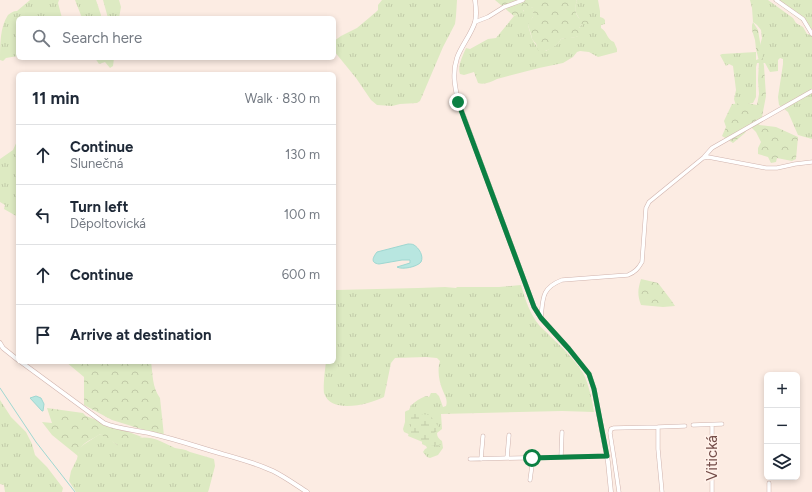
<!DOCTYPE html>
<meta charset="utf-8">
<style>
:root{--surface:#fff;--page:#f2f2f3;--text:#1f2937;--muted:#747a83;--line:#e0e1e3}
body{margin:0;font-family:Figtree,sans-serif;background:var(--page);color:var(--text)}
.controls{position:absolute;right:12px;bottom:12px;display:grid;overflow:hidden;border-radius:6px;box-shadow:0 2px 6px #0003}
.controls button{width:36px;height:36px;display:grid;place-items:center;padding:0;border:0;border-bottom:1px solid var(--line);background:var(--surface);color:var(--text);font:20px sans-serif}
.stop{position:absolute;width:12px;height:12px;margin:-9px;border:3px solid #0b8043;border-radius:50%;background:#fff}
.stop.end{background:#0b8043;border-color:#fff;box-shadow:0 1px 4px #0008}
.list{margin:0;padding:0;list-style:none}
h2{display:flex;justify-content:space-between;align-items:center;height:52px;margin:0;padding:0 16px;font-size:17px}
h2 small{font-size:13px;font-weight:400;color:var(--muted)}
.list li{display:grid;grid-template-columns:26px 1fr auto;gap:12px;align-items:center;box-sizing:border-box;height:60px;padding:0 16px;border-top:1px solid var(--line)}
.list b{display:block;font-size:15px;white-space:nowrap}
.list p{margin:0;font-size:13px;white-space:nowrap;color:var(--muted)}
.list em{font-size:13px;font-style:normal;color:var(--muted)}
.icon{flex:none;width:22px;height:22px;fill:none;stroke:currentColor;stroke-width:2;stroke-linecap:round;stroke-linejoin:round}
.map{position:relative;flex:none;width:812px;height:492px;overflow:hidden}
.search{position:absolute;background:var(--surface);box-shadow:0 2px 6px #0003;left:16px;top:16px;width:320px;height:44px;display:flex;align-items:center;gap:10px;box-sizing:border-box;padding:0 14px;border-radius:6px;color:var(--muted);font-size:15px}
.panel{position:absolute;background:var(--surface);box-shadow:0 2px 6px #0003;left:16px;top:72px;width:320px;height:292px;border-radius:6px}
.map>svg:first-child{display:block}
.grass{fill:url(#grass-tufts)}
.forest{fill:url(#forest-crowns)}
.wetland{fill:url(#wetland-marsh)}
.water{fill:#b8e6e0;stroke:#9ed7d1}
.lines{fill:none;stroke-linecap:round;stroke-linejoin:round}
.stream{stroke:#9ed7d1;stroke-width:1}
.minor-casing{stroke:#d0b3ad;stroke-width:4.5}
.tertiary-casing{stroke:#d0b3ad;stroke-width:5}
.minor{stroke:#fff;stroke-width:3.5}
.tertiary{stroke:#fff;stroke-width:4}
.route{stroke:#0b8043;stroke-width:5}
.labels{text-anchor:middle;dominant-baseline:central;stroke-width:3.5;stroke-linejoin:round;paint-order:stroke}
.street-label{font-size:15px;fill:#744d49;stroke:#fff1e9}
</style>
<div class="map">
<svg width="812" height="492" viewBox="0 0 812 492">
<defs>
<pattern id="grass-tufts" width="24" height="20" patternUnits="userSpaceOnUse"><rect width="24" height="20" fill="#ddeac2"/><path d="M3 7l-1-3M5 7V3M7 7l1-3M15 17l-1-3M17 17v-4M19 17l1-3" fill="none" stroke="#c1caa8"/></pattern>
<pattern id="forest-crowns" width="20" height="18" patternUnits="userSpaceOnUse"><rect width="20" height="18" fill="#ddeac2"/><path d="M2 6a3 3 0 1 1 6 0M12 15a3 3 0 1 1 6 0" fill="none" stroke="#c1caa8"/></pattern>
<pattern id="wetland-marsh" width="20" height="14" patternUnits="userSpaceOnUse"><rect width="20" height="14" fill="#ddeac2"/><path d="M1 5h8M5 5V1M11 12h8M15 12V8" fill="none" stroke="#c1caa8"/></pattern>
</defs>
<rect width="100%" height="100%" fill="#fcece3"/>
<!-- grass -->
<path class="grass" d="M30 0H59L58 3 62 18H18V56L6 58 3 61 0 60C0 44 0 27 8 15 11 13 13 11 17 11Z
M75 0H96L101 15V18H82Z
M103 0H119L121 7 119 18H108Z
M382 0H457L456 16 455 24 443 47 423 94 420 101 417 103 400 104 392 106 377 105 371 100 356 78 334 51V41L341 36 357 28 376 12 378 10V5Z
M576 0H598L600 11V17L603 18 605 20V24L601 25V28C608 32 606 39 614 42L617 49V52L598 57 589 52 580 51 577 52 573 57 563 63 539 68 497 79C491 82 484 85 478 83L474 72 464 75 460 74C457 67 463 55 466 48L470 49 488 39 496 38 514 16 524 11V8L527 5 533 8 534 15 528 25 532 39 537 47 546 51C552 47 558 45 561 39L565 38H572L578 36 579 28 582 24C579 15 572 13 577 1Z
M750 0H768L793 18 796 23 803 27 807 34 811 35 808 25 799 19 774 0H812V139L798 135 788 112 779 105 778 97 783 64V59L780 58 778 60V71L770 72 765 63H757L756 67V97L753 103 736 106 734 99 736 90 733 66 729 64 726 66 720 55 722 54 756 52V60L759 59V49L762 38 761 30 757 25 753 22 752 8Z
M95 58H114L113 66 110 68 105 62 99 64Z
M18 139V217L4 209 5 205 0 202V159L13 150Z
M521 285C525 299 530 314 539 325 542 329 547 332 550 336 562 347 574 359 583 373 589 385 592 399 594 412L562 411 441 414 442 429 437 433C437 437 439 439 442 441L443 448 438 455 430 458 427 457 423 452 425 449 427 448 426 446 422 444V440L404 432 403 429 405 422V412L406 411 409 410 411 405 413 404C414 402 424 396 427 396L429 397 431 393H436L439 396 443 407 446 406C448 400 445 396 443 391 439 382 437 370 440 361L437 358 426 357 395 358 391 363 384 397C370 404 331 415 324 393 323 387 325 369 326 362H334V297L336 290 418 288 445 287 456 288 457 287H499Z
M0 400 11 417 26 432 32 444 35 455 47 467 63 488 62 492H5L4 485 0 484Z
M100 434 108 438 117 445C135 439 142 434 160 441 165 443 170 446 175 448 180 449 185 449 190 452L214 459 215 466 209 489 208 492H76L69 481 71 471 77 459 79 449 83 445Z"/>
<!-- forest -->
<path class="forest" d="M495 0H576L577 1C574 8 575 15 581 20L589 21V24H582L579 28 581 31 582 34C579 36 574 38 570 38 567 39 564 38 561 39 557 47 548 51 539 52L538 50 536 44 532 39 531 34 528 25 529 21C535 17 533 14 533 8L527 6C524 8 524 10 523 12 521 14 516 14 514 16Z
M753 22 758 30 764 66 766 96 762 117 759 125 776 127 798 137 796 159 792 161 777 158 776 162 771 163 768 157 758 154V148L761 142 756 132 749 125 745 133 733 143 722 136 726 127 724 121 732 104 747 103 757 105 759 94 758 80 759 61 756 49 755 40 752 30V25Z
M641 279 658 283 671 300 675 306 663 307 641 305C637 294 638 289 641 279Z
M66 362H151C153 375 152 387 160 398L164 436 112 420 84 405V377Z
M47 408 83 413 86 416 142 437 119 446 100 434C89 442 81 441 78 456L52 435 42 422 52 423Z"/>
<!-- wetland -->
<path class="wetland" d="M410 413 430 415 440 429 434 433 438 439 440 446 430 445 408 436 411 425Z"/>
<!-- water -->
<path class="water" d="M408 244C409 244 413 244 414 245 419 248 424 256 421 262 417 267 402 270 397 267L410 263V260H402L379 264C370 263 373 257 377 252Z
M36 396 41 398 44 404 43 411H42L30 398Z"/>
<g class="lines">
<!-- stream -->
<path class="stream" d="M0 388 36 442 75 492"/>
<!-- minor casing -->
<g class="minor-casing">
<path id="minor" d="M776 0 803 19 812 34
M475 22 488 17 504 7 523 0
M704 157 712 148 812 91
M541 318C543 299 541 288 562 280L628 275C635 272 638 269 642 262L646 208 649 202 703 158 708 157 766 168H777L795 164 812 162
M693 425 722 424
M712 425V492
M658 427 685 426
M561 457 562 432
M507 458 509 435
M470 459 607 456
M481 459 483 436
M530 480 533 458
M769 483V492
M619 492 614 458 610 433 611 429 614 428 658 427V449L662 492"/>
</g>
<!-- tertiary casing -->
<g class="tertiary-casing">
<path id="tertiary" d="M475 0C476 7 477 15 475 22 471 35 461 46 457 58 452 73 455 87 458 101L534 307 541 318 569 349 589 374 594 389 608 462 611 492
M0 343 3 348 18 360
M21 362 104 423C120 430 140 430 157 435 178 440 198 447 219 453 237 458 256 463 273 471 285 477 296 485 307 492"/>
</g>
<!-- minor -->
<use href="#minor" class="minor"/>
<!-- tertiary -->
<use href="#tertiary" class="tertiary"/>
</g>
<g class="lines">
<!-- route -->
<path class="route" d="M458 102 534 307 541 318 569 349 589 374 594 389 607 456 532 458"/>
</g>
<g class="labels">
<!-- street labels -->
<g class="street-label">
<text transform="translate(712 458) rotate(-90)">Vitická</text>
</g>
</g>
</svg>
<div class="controls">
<button>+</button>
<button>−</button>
<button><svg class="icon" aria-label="layers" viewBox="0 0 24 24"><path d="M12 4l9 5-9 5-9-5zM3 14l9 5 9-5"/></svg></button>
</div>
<div class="stop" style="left:532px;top:458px"></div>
<div class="stop end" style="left:458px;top:102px"></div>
<div class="search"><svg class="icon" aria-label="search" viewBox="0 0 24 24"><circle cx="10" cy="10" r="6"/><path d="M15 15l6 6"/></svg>Search here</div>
<section class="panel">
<h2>11 min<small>Walk · 830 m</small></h2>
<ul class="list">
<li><svg class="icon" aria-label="ahead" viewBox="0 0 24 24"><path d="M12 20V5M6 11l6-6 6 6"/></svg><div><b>Continue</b><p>Slunečná</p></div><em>130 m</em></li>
<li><svg class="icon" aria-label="left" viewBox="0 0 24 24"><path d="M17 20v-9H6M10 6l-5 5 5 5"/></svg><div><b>Turn left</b><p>Děpoltovická</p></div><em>100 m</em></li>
<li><svg class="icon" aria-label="ahead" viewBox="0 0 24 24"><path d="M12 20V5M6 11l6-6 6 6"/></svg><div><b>Continue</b></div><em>600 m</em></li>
<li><svg class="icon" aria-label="arrive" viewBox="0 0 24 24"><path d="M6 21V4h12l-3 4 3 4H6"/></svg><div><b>Arrive at destination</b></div></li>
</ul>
</section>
</div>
